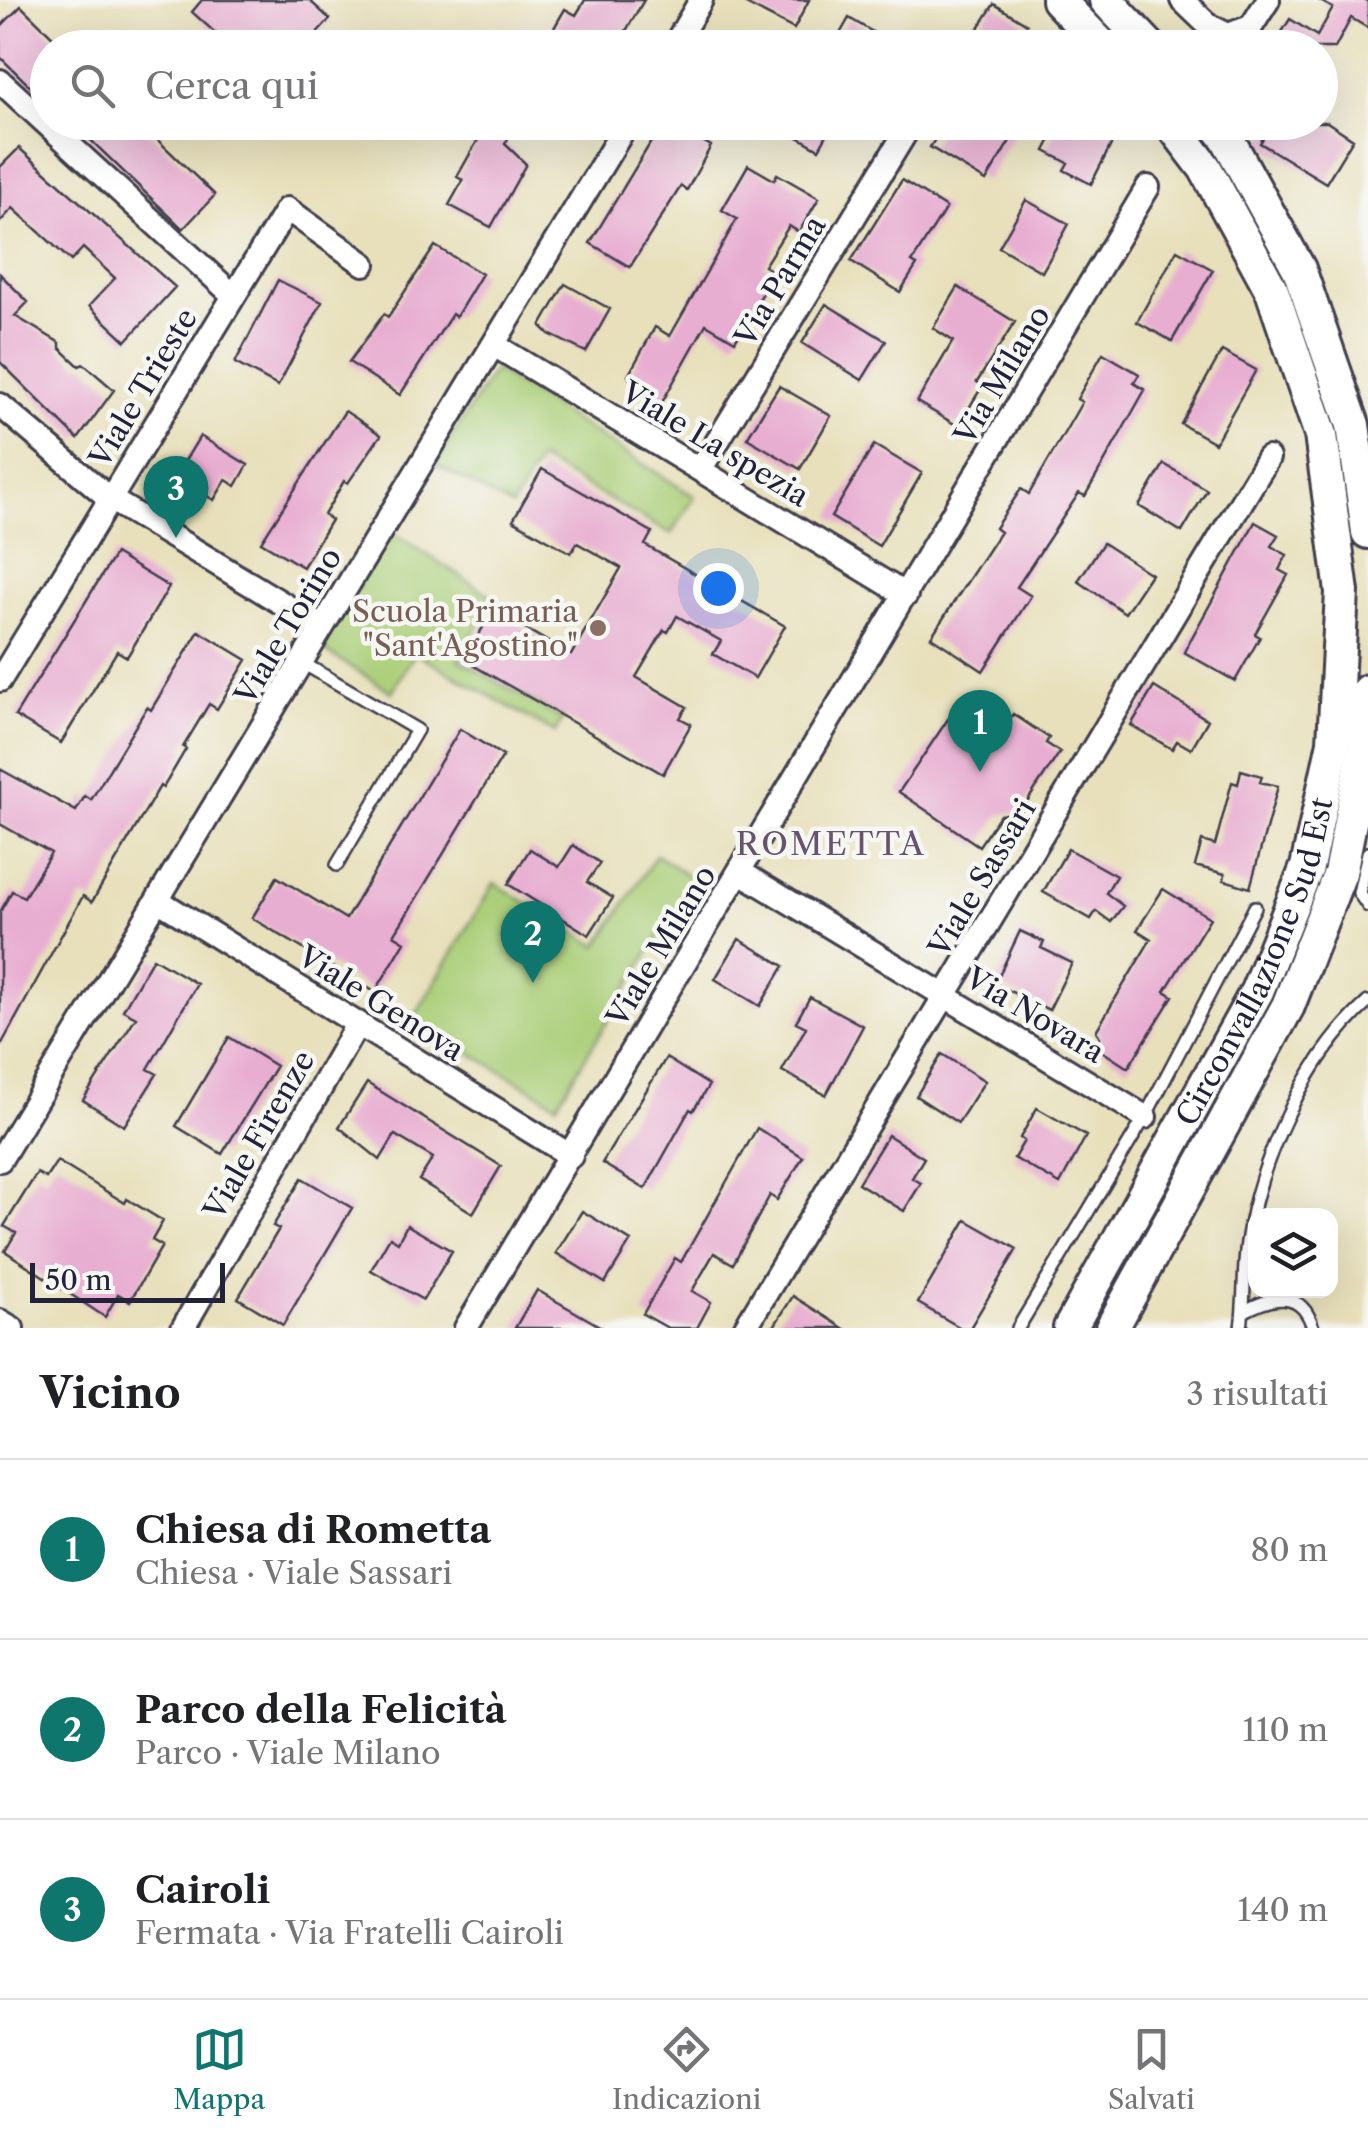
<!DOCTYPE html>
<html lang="it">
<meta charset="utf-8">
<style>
:root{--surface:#fff;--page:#f2f2f2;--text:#202124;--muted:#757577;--line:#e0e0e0;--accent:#0f766e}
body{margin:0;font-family:"Libre Caslon Text",serif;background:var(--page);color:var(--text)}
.controls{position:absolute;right:30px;bottom:30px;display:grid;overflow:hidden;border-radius:20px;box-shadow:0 10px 40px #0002}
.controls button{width:90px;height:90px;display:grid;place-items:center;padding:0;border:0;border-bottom:2px solid var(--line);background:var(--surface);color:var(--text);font:50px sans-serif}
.scale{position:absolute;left:30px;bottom:25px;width:195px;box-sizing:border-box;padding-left:10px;border:5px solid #22223b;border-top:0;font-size:28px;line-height:35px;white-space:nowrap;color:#22223b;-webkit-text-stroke:8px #f6f6f2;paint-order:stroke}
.you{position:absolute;left:718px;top:588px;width:35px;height:35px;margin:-25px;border:8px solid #fff;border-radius:50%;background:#1a73e8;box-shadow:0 0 0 15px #1a73e833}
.badge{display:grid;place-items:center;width:65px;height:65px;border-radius:50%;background:var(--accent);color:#fff;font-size:32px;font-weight:700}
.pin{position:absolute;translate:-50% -82px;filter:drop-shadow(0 2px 5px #0008)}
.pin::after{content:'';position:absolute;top:52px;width:35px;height:30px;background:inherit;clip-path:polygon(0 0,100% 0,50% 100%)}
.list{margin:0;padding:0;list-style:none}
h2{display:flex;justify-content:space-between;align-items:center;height:130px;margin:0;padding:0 40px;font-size:42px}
h2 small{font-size:32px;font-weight:400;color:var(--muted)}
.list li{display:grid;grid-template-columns:65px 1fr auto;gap:30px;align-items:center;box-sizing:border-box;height:180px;padding:0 40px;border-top:2px solid var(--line)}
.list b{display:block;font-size:38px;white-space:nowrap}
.list p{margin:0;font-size:32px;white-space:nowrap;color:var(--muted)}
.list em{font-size:32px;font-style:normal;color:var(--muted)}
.icon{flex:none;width:55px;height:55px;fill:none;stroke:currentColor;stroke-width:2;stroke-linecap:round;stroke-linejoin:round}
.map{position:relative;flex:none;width:1368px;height:1328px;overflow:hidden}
.search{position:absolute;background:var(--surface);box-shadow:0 10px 40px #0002;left:30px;right:30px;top:30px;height:110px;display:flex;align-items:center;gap:25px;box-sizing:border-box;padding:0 35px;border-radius:55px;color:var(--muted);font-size:38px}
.sheet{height:670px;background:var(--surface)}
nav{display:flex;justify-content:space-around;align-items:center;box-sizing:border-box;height:140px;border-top:2px solid var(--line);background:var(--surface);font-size:28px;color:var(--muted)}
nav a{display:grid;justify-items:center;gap:5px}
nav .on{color:var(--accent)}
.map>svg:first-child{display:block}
.green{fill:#abcf79;stroke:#66785a;stroke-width:2.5}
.building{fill:#e8aed1}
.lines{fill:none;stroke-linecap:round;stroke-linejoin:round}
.service-casing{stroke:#403e4e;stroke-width:16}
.minor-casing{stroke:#403e4e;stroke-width:28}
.secondary-casing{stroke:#403e4e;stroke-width:38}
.service{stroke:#fff;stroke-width:11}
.minor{stroke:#fff;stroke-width:22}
.secondary{stroke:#fff;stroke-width:32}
.education-dot{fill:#8d6e63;stroke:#f6f6f2;stroke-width:4}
.labels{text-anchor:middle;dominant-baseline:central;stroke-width:9;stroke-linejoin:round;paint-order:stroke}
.street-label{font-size:30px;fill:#22223b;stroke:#f6f6f2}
.education-label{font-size:30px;fill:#785e54;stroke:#f6f6f2;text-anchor:end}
.neighbourhood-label{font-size:32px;letter-spacing:2.5px;fill:#675370;stroke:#f6f6f2}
</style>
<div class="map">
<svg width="1368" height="1328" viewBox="0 0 1368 1328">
<rect width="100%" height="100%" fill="#f6f6f2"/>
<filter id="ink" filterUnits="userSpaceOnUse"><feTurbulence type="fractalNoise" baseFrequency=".01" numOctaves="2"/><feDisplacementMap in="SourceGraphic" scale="20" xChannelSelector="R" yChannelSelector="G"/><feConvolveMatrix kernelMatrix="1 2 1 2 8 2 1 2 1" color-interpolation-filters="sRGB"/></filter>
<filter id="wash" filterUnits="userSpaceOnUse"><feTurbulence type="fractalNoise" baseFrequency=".0048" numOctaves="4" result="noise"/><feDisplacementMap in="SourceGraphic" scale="40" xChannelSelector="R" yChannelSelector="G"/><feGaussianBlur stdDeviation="2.25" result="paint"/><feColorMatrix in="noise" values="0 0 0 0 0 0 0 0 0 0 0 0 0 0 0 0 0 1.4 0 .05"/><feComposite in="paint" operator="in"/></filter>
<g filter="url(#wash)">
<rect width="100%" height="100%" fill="#e8e0bb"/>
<!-- green -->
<path class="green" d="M494 370 695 497 671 534 539 460 512 507 435 464Z
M392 532 493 597 459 660 563 719 555 733 415 653 392 692 320 648Z
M656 855 694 879 557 1104 413 1019 494 883 598 946Z"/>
<g id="blocks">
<!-- building -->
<path class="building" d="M202 0H309L330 19 304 48H232L192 12Z
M585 0H644L616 48H560L547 40 565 9 576 15Z
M738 0H809L794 29Z
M1318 0H1368V28L1351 18 1335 48H1272L1290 19 1317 36 1333 8Z
M994 4 1027 24 1023 30 1051 48H966Z
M21 6 64 48H48V104L0 57V27Z
M849 18 900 48H832Z
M72 122H139L215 195 183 229Z
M488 122H517L505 144 526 164 491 227 449 205 463 180 457 177Z
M663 122H671L711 146 687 190 681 186 630 267 590 243Z
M772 122H834L819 149Z
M946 122H996L1014 134 986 181 930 147Z
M1060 122H1109L1106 130 1116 135 1091 184 1064 170 1068 163 1045 151Z
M1273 122H1327L1353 139 1326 183 1260 143Z
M19 148 175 287 126 341 89 306 115 278 83 248 71 261 13 208 0 222V167Z
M748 165 774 180 777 174 819 198 799 232 789 226 764 266 775 272 735 341 706 324 661 404 639 392 628 376 655 327 670 336 737 219 722 210Z
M902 180 946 208 912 262 917 265 900 292 851 261Z
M1026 200 1069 224 1042 272 999 247Z
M435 246 482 274 456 317 452 314 400 395 349 362 384 314 388 317Z
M1177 250 1213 270 1172 341 1137 322Z
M0 274 28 302 15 316 60 343V348L79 366 84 364 114 390 78 439 0 362Z
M278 280 322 302 278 386 235 363Z
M565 284 610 309 586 352 549 334 541 326Z
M958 287 1015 322 977 382 983 385 958 426 917 402 953 341 933 328Z
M826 304 886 341 862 380 802 343Z
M1222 351 1256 370 1215 443 1181 424Z
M1103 353 1139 374 1134 383 1145 390 1085 496 1079 493 1017 587 1031 596 983 671 931 637 1000 532 995 528 1021 489 1029 494 1082 402 1077 399Z
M779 386 831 416 800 469 747 438Z
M345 411 381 435 348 483 344 481 324 515 331 520 303 567 261 542Z
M200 436 248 465 236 486 226 480 214 500 175 477Z
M874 445 922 473 879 546 831 517Z
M1164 464 1207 490 1182 532 1139 506Z
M542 469 652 532 645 545 785 626 755 678 713 654 721 641 677 616 668 632 664 630 636 677 687 707 680 718 691 724 663 774 464 660 493 610 571 655 621 568 577 543 571 553 513 520Z
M1255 522 1278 535 1271 546 1287 555 1279 570 1288 575 1255 634 1260 637 1235 681 1184 652Z
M1103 543 1151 574 1125 613 1078 581Z
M115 554 169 587 127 657 117 651 61 743 15 716Z
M199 631 247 660 217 709 209 704 183 747 186 749 163 788 160 786 92 902 83 896 0 1047V912L12 891 24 897 51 853 0 824V769L76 811 85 796 91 800 147 707 151 710Z
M1154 687 1208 720 1191 749 1177 741 1172 749 1131 725Z
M1013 714 1049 738 1046 743 1060 752 1020 812 1000 815 979 846 899 792 948 719 990 748Z
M460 729 503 756 394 935 405 942 375 992 252 918 277 877 346 919Z
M1241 770 1262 776 1260 782 1278 786 1250 888 1224 880 1225 874 1195 866 1202 841 1215 845 1232 782 1238 784Z
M573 845 600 863 587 882 613 898 589 935 508 884 530 849 559 867Z
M1068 849 1116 876 1106 893 1123 906 1111 922 1096 911 1091 919 1043 892Z
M1163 889 1210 918 1165 991 1173 996 1128 1068 1094 1046 1100 1037 1096 1031 1151 939 1137 930Z
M1020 931 1044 942 1041 948 1072 963 1049 1010 995 984Z
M739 939 784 966 760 1006 715 979Z
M153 958 197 984 148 1069 157 1074 124 1126 83 1100 136 1017 123 1010Z
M810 997 863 1026 826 1095 782 1071 806 1027 796 1022Z
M229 1037 276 1066 222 1154 176 1126Z
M942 1054 985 1081 958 1123 916 1096Z
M666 1058 709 1085 693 1111 690 1109 645 1189 602 1163Z
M367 1083 501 1166 473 1213 419 1180 433 1158 395 1135 380 1160 339 1127Z
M1037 1108 1086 1136 1060 1184 1014 1158 1024 1141 1020 1138Z
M757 1128 803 1157 777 1200 770 1195 733 1264 714 1253 692 1291 711 1302 697 1328H668L643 1314 675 1258 681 1262Z
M888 1135 924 1158 912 1178 921 1183 904 1211 858 1183Z
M57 1161 125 1203 127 1199 163 1221 152 1240 162 1246 130 1301 118 1294 105 1317 5 1251 16 1233 4 1226 37 1173 46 1178Z
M302 1178 352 1208 283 1325 238 1298 279 1229 273 1226Z
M582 1211 631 1241 605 1283 556 1253Z
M966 1220 1017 1249 970 1328H961L918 1303Z
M407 1225 452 1251 423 1300 371 1270 390 1237 398 1242Z
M537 1290 603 1328H515Z
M793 1296 843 1328H773Z"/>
</g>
</g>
<g filter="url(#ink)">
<use href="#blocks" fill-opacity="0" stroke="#403e4e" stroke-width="2.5"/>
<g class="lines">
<!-- service casing -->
<g class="service-casing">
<path id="service" d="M301 662 417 730 337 865
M1368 853 1359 893 1368 906
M1243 1312C1272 1296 1302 1289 1313 1328
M1018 1328 1145 1117 1255 907
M1241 1328C1245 1300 1243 1270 1247 1242 1259 1161 1306 1057 1368 1002"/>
</g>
<!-- minor casing -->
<g class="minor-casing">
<path id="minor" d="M1182 0 1208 25 1228 35 1251 27 1268 0
M673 48 701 0
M0 81 234 296
M494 345 906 595
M0 405 110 499 321 627
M700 470 912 122
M0 680 287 209 364 264
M740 872 1145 1117
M159 901 571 1156
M0 1160 628 122
M0 1321 12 1328
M183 1328 358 1023
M466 1328 1148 187
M745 1328 1268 458"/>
</g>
<!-- secondary casing -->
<g class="secondary-casing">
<g id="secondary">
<path d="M1058 0 1104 48"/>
<path d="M1106 0 1151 48"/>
<path d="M1214 122 1227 138 1299 269 1353 425 1368 532"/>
<path id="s1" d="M1070 1328 1257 991 1307 867 1334 742 1342 592 1321 435 1272 291 1205 168 1170 122"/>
<path d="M1112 1328 1288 1006 1340 873 1365 747 1368 691"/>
</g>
</g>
<!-- service -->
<use href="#service" class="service"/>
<!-- minor -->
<use href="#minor" class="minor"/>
<!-- secondary -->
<use href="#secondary" class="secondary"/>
</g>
</g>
<!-- markers -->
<circle class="education-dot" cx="598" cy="628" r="10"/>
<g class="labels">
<!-- street labels -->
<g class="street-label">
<text transform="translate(780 281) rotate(-59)">Via Parma</text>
<text transform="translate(1002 375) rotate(-59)">Via Milano</text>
<text transform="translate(143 388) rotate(-59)">Viale Trieste</text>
<text transform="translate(715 444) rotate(31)">Viale La spezia</text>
<text transform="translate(288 626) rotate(-59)">Viale Torino</text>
<text transform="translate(982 878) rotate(-59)">Viale Sassari</text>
<text transform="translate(661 946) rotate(-59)">Viale Milano</text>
<text stroke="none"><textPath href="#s1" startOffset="412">Circonvallazione Sud Est</textPath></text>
<text transform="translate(381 1003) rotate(32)">Viale Genova</text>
<text transform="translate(1035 1015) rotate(31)">Via Novara</text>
<text transform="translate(259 1135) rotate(-60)">Viale Firenze</text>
</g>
<!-- education labels -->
<g class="education-label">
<text x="578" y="611">Scuola Primaria<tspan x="578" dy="34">"Sant'Agostino"</tspan></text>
</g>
<!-- neighbourhood labels -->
<g class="neighbourhood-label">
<text x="831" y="843">ROMETTA</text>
</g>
</g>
</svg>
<div class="controls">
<button><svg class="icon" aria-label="layers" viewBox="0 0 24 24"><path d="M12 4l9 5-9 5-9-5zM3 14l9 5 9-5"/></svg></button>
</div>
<div class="scale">50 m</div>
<div class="you"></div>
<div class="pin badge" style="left:980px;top:772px">1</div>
<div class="pin badge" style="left:533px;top:983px">2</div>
<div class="pin badge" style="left:176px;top:538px">3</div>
<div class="search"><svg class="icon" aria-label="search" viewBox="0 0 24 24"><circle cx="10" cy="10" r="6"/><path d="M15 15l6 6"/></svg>Cerca qui</div>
</div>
<section class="sheet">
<h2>Vicino<small>3 risultati</small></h2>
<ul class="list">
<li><span class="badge">1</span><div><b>Chiesa di Rometta</b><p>Chiesa · Viale Sassari</p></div><em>80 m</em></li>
<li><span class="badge">2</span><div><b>Parco della Felicità</b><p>Parco · Viale Milano</p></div><em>110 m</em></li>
<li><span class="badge">3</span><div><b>Cairoli</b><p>Fermata · Via Fratelli Cairoli</p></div><em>140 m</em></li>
</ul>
</section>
<nav>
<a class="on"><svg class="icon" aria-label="map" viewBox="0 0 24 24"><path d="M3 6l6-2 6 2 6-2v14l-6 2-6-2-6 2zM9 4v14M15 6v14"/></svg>Mappa</a>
<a><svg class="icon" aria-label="directions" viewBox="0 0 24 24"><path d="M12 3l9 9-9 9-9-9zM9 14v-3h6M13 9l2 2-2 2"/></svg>Indicazioni</a>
<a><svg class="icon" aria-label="saved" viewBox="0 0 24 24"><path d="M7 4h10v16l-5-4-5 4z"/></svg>Salvati</a>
</nav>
